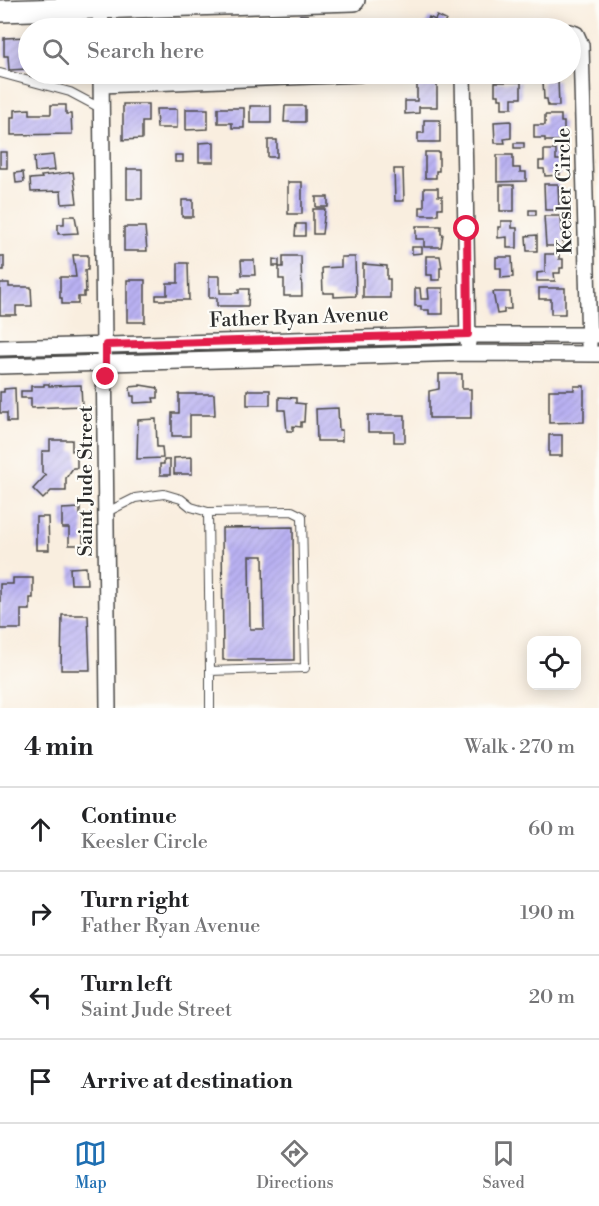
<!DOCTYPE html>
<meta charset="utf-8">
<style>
:root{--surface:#fff;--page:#f2f2f2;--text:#202124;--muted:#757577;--line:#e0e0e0;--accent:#1f6fb2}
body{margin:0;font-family:"Libre Bodoni",serif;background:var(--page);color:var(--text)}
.controls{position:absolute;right:18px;bottom:18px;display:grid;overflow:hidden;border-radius:12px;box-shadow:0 3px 15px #0003}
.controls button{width:54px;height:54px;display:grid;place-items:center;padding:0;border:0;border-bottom:2px solid var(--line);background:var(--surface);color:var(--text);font:30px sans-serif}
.stop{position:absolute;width:18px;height:18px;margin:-14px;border:4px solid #e11d48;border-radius:50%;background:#fff}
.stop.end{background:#e11d48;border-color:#fff;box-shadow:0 2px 6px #0008}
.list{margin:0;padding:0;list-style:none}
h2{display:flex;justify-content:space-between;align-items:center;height:78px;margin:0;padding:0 24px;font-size:26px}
h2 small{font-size:20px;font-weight:400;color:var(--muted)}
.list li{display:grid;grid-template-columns:39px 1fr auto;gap:18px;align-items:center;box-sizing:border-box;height:84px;padding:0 24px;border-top:2px solid var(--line)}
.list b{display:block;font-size:22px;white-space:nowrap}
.list p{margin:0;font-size:20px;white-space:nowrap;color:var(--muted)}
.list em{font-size:20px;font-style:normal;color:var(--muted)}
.icon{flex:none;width:33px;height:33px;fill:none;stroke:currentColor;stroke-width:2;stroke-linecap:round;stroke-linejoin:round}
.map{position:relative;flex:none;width:599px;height:708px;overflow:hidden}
.search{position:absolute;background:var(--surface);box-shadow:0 3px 15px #0003;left:18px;right:18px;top:18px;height:66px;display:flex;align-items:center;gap:15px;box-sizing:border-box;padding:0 21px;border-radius:33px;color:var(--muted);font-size:22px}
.sheet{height:414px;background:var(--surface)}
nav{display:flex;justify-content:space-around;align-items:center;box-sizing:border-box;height:84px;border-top:2px solid var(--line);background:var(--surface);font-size:16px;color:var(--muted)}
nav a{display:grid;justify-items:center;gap:3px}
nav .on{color:var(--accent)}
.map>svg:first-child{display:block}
.building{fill:url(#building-hatch);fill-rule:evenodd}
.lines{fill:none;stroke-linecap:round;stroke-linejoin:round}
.lane-casing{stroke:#4a4846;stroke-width:10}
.street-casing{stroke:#4a4846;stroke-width:18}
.secondary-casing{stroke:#4a4846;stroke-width:24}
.lane{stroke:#fff;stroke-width:8}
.street{stroke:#fff;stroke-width:15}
.secondary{stroke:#fff;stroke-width:21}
.route{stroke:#e11d48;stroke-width:8}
.labels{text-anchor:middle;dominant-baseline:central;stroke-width:4.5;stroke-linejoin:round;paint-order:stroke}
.street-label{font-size:20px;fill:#2b2b2b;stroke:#fdfcf7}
</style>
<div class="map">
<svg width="599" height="708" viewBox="0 0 599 708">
<defs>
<pattern id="building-hatch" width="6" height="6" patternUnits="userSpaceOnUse" patternTransform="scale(1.5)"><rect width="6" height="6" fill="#b9b1f2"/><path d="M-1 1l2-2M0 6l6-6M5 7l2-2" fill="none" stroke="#9f98d0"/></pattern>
</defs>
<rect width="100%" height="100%" fill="#fdfcf7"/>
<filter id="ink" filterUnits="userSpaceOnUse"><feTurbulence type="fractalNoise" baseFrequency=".0167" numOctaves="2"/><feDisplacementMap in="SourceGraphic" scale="12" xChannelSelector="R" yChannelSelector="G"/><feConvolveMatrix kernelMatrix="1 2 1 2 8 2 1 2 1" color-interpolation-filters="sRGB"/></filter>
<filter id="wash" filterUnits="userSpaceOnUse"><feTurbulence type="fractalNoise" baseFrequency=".008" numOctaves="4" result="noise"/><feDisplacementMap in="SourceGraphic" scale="24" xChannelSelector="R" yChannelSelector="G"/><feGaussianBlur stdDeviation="1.35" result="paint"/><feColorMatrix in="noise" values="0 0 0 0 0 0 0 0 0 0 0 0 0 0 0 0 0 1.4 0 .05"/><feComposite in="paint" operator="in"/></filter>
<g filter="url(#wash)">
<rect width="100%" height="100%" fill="#f9eedf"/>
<g id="blocks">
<!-- building -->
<path class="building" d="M300 15H308V28H300Z
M437 16 446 20 444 24 453 28H424L429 17 435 20Z
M162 19H181V28H154V24H162Z
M227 20H235V28L227 27Z
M262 20H274V28H262Z
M28 37V69L9 70 8 56H4V38Z
M509 74H523V76L509 78Z
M558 80 559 106H548L547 99H544L543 81Z
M437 81V107H419V113L405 114V101H417V82Z
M495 82H521V98H512V108H502V99H499V95H495Z
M123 104H148V122H142V139L123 140Z
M51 105H66V114H71L72 134 11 135V117H15V110L30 109V114H51Z
M250 106H271V123H250Z
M285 106H305V122H284Z
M218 108H244V128H232V123H218Z
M156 109H177V128H157Z
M186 109H208V129L186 130Z
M545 115H561V122H564V131H561V141H545V138H534V125H545Z
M424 120H440V142H418V133H424Z
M511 121V138L504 139 505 143H495L494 122Z
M268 140H277V157H268Z
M214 142V162H199V143Z
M514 143H524V148H514Z
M544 150H556V160H563V168H560V175L545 176 544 169H539V161H544Z
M0 152H7V168H0Z
M425 152H439V171H436V178H425Z
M53 155 55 170 35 172 34 157Z
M175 155H183V162H175Z
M497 155H513V168H520V172H526V181L497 182Z
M127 169H142V199H127Z
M394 169H403L404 201H395Z
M23 172 24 182 16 183 15 173Z
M73 172 77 203 62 204 61 191 31 192 30 179 42 178 41 176Z
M288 182H302V214H288Z
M544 184H558L559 210H545Z
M500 185H514V211H500Z
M424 188H438V196H442V208H438V215H420V207H424Z
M316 197H328V207H316Z
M182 200H193V217H182Z
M313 209H325L322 234H313Z
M529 210H536V215H529Z
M64 216H75L78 233 58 234V224H64Z
M544 216H561L563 246H546Z
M501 221H512V228H517V248H507V237L498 238V227H501Z
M296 224H305V236H295Z
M416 226H441V234H443L441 247H424V239H416Z
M124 227H145L147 251H124Z
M537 235V251H527L526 236Z
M412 247H422V253L412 254Z
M545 254H559V259H563V268H560V273H554L555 281H537V273L545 272Z
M73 255H88V270H85L86 292H84V297H78V304H62V298H60V277H76Z
M0 256H4V270H0Z
M283 256H301L302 296H284V279H279V267H283Z
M426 256H440L442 268H440V280H432V275H426Z
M341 257H355L356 296 334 297V293H323L322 268 341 267Z
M496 257H512L513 277 501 278V268H496Z
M273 259 279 260V266H273Z
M241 260H254L255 275H242Z
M178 263H188L189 300H156V295H167V283H178Z
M363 264 387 266V279H390V298H363Z
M209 276H220V293H239V289H249L248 306H217V298H209Z
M127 280H145V322H127Z
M0 283H9V287H31L32 306H16V315H0Z
M415 288H420L421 299H429L428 288H443V314H429V310H421V306H415Z
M539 288H565V314H551V299H539Z
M493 292H510L511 309H504V313L497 314Z
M439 374H462V389H471V418H429V391L439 389Z
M44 384H49V386L81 385 82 406 31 408V398H21V391H31V386H44Z
M140 385 158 388V398H153L154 402 134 403V396H131L130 387 140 386Z
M574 386H584V422L549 423V390H574Z
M15 388 16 422H7V413H0V392H4V389Z
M247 390H270V405H247Z
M179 394H214L215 415H190V436H172V413H179Z
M279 397 296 398V403L305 404 304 422H301V427L293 426V431H287L285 410H279Z
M338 408 339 430H342V441H317L316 409Z
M368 415H405V442H394V432H368Z
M156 419 157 447H162L163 458 137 459 138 420Z
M549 435H562V456H549Z
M50 440H72V451H77V468H73L66 478V491H51L43 499 33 489 46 475 42 473V451H50Z
M192 457V474H174V458Z
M164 460H170V475H160V464H164Z
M80 508V515H83V545H69V528H62V509Z
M36 517H48L49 550H36Z
M293 527 294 660H223L222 528ZM249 556H263L264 629H250Z
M86 567 87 584H71L70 568Z
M13 578H33V598H30V610H21V629H0V584H13Z
M62 615H88L90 670H61Z"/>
</g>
</g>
<g filter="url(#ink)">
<use href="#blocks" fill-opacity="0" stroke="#4a4846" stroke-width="1.5"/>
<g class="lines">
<!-- lane casing -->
<g class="lane-casing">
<path id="lane" d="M0 73 70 92 102 109
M107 512 135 498 164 494 181 499 191 507 208 512 210 671 305 668 302 516 292 511 208 512
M210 671V708"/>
</g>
<!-- street casing -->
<g class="street-casing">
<path id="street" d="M100 8 101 28
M570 32 576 34 581 45 589 345
M101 74 108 708
M463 74 468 343
M102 85 360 74
M0 348 468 335H599
M0 366 468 353 599 354"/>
</g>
<!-- secondary casing -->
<g class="secondary-casing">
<path id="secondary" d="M0 11 354 0"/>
</g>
<!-- lane -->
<use href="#lane" class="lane"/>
<!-- street -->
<use href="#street" class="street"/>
<!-- secondary -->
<use href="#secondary" class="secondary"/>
</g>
</g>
<g class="lines" filter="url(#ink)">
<!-- route -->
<path class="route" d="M106 377V345L468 334 467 229"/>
</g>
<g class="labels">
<!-- street labels -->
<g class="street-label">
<text transform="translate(565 191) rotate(-91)">Keesler Circle</text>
<text transform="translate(299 318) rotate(-2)">Father Ryan Avenue</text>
<text transform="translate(86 481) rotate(-90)">Saint Jude Street</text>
</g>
</g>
</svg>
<div class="controls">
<button><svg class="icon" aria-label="locate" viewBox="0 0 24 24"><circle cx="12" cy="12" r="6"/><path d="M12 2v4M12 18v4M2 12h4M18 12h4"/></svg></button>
</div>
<div class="stop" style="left:467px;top:229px"></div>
<div class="stop end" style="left:106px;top:377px"></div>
<div class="search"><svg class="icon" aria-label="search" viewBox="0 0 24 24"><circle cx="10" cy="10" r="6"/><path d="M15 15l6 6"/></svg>Search here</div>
</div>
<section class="sheet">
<h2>4 min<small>Walk · 270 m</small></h2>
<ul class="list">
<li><svg class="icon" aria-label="ahead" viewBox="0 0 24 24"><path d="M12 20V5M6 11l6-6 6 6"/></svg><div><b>Continue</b><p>Keesler Circle</p></div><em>60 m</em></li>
<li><svg class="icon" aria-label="right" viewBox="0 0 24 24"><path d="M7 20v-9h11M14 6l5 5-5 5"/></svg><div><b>Turn right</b><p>Father Ryan Avenue</p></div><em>190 m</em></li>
<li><svg class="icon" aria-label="left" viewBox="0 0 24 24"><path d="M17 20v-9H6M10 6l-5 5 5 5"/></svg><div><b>Turn left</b><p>Saint Jude Street</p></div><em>20 m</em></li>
<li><svg class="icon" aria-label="arrive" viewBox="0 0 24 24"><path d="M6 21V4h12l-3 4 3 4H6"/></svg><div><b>Arrive at destination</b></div></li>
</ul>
</section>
<nav>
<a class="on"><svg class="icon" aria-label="map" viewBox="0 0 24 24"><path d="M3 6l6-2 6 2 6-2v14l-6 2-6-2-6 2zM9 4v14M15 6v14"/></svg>Map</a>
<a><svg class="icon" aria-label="directions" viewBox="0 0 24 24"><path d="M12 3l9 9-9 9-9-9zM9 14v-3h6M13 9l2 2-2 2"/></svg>Directions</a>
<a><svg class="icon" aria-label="saved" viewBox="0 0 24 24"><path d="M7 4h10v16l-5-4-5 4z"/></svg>Saved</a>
</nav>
